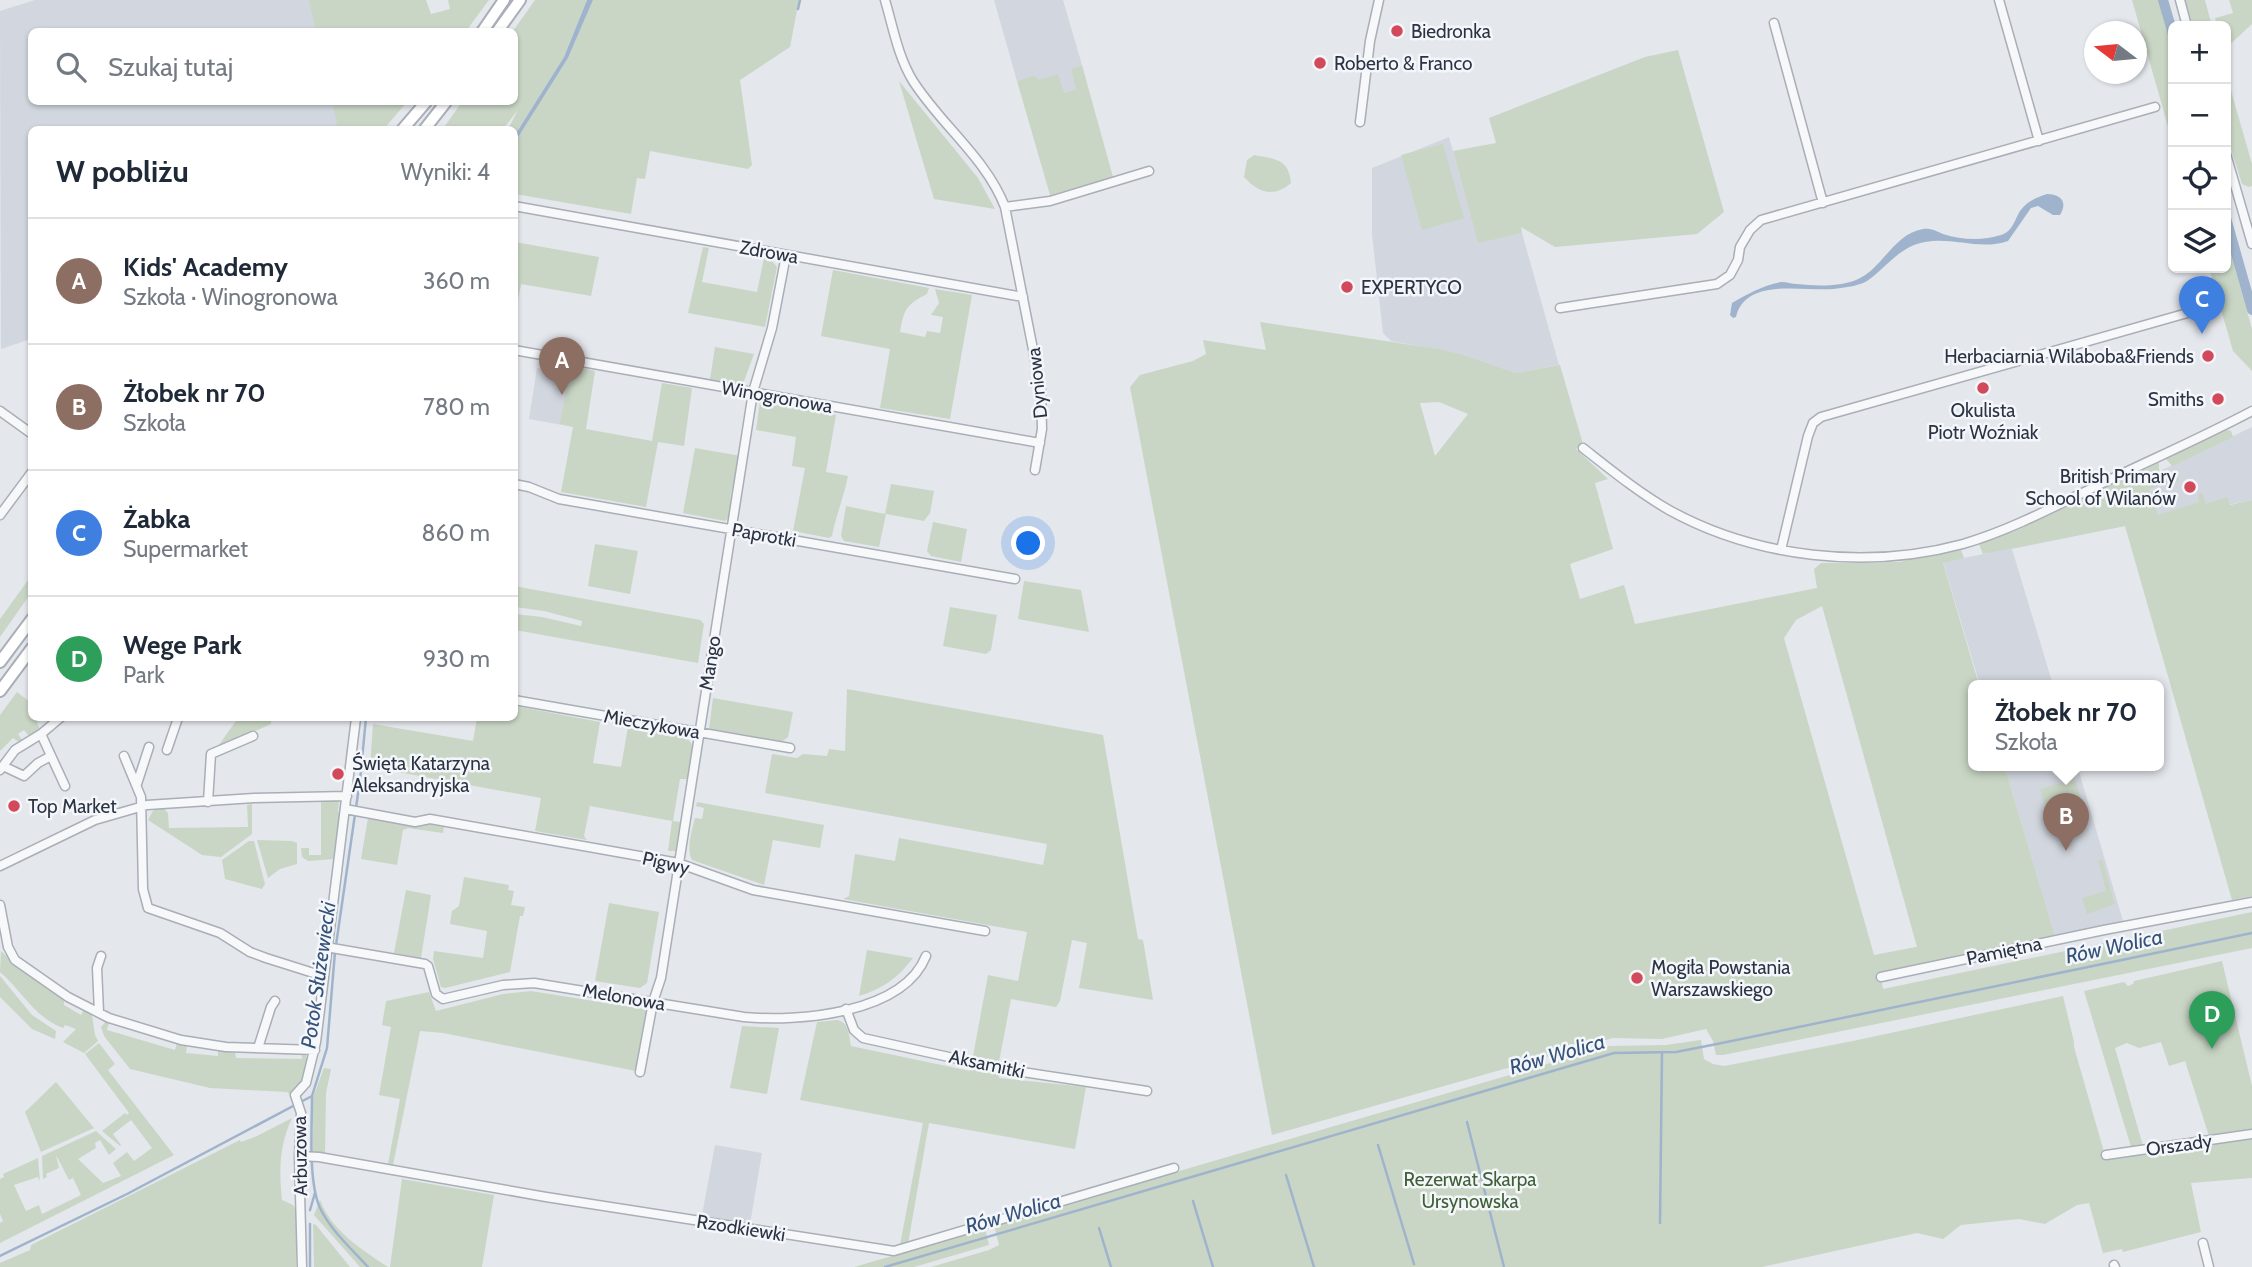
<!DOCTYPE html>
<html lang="pl">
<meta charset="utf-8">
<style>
:root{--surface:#fff;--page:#f6f6f7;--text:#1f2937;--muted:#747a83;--line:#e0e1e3;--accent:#7c3aed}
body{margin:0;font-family:Cabin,sans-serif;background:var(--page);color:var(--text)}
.controls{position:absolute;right:21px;top:21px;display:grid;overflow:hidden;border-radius:10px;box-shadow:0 2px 5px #0004}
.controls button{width:63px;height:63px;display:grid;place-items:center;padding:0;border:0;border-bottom:2px solid var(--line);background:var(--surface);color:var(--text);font:35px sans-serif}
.compass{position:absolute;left:2084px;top:21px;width:63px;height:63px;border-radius:50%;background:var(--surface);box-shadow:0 2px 5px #0004;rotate:286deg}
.you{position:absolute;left:1029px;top:544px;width:24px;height:24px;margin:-18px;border:5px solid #fff;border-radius:50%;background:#1a73e8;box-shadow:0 0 0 10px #1a73e833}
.badge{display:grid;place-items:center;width:46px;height:46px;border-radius:50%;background:var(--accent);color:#fff;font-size:23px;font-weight:700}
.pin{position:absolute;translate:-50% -58px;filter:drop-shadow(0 2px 4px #0008)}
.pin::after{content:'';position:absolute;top:37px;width:24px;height:21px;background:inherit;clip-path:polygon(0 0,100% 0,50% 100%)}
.popup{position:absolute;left:1968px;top:680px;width:196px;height:91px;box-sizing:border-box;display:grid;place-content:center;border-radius:10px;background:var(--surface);filter:drop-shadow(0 2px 5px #0005);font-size:23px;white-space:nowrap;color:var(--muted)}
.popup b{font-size:26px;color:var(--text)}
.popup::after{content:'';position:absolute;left:50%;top:100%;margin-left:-14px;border:14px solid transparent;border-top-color:var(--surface)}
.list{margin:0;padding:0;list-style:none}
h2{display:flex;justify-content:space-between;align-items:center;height:91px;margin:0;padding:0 28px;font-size:30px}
h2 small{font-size:23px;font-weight:400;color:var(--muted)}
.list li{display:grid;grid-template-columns:46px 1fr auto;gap:21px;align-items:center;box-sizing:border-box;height:126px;padding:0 28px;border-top:2px solid var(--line)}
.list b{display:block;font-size:26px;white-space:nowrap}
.list p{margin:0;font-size:23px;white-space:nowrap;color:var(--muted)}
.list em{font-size:23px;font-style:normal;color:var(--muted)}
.icon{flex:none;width:38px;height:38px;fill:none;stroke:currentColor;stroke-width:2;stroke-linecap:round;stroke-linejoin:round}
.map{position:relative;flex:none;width:2252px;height:1267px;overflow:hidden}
.search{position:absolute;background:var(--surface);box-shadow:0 2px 5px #0004;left:28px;top:28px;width:490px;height:77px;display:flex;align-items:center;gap:18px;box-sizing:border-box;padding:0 24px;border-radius:10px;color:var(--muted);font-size:26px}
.panel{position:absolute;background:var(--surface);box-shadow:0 2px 5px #0004;left:28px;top:126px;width:490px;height:595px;border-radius:10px}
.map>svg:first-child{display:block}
.built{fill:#d2d6de}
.green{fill:#c9d6c5;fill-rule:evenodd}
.water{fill:#9fb4cc}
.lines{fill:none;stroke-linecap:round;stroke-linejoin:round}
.stream{stroke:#9fb4cc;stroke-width:2.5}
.canal{stroke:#9fb4cc;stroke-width:10}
.minor-casing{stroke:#a9aeb7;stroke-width:11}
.secondary-casing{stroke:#a9aeb7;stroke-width:14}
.minor{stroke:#f7f8fa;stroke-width:8}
.secondary{stroke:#fff;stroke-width:10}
.poi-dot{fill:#d1495b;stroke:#f4f6f9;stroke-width:2.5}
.labels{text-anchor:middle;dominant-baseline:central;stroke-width:5;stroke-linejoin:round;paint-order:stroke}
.poi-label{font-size:19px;fill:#2b3445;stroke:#f4f6f9;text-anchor:start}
.street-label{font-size:19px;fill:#2b3445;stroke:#f4f6f9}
.park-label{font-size:19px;fill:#3f6138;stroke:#f4f6f9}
.water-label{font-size:21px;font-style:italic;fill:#34527a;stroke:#f4f6f9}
</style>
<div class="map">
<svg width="2252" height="1267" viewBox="0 0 2252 1267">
<rect width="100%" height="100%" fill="#e4e7ec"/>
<!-- built -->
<path class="built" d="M35 0H421L424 32H32V102H373L352 129 32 130 31 339 1 349 0 11Z
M994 0H1063L1082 65 1071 69 1077 89 1064 93 1038 80 1034 75 1017 81Z
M1449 137 1478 242 1522 233 1559 365 1516 373 1461 354 1391 341 1383 333 1372 234V168Z
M548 362 595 371 585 429 529 419 537 368 546 369Z
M2252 427V500L2012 549 2053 685H1980L1943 562 1989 553Z
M2004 765H2077L2123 921 2055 936Z
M715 1145 762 1153 750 1224 702 1215Z"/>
<!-- green -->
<path class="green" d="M309 0H426L431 14 450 9 448 0H489L466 31H433L429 28 426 32H316Z
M535 0H587L564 57 515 135 514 130 508 129 518 110 503 129 442 130 462 102H514V32L513 31Z
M593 0H799L790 47 740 80 752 165 748 169 650 151 645 179 637 178 631 214 515 194 514 142 568 58Z
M2132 0H2159L2173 51V144Z
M2185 0H2205L2212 26H2193Z
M2229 0H2252V24L2226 48V26H2218L2215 18 2233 13Z
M1678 50 1724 212 1697 234 1555 247 1521 227 1522 233 1478 243 1453 151 1496 143 1489 118 1645 57Z
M1082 65 1113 177 1050 195 1017 81 1034 75 1039 80 1058 74 1064 93 1076 89 1071 69Z
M2226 73 2252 164V186L2249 187 2242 184 2226 133Z
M899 81 978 178 995 209 934 199Z
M332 102H407L383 130 334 129 337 123Z
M1443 144 1464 218 1422 230 1401 155Z
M1254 155C1275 159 1289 159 1291 183 1274 198 1258 193 1244 177L1247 160Z
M2226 236 2252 329V371L2233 351 2209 268H2226Z
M515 242 599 257 591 296 521 284 515 316Z
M703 247 709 248 702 282 757 292 764 258 771 260 777 267 765 327 688 313Z
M833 270 929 288 927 294C906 305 904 309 900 332L925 337 927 331 940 333 943 317 931 315 939 303 935 289 972 295 950 419 880 408 890 349 821 336Z
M1260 322 1438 349 1461 354 1516 373 1560 365 1583 444 1576 449 1608 479 1595 483 1613 549 1570 564 1580 599 1624 585 1635 624 1817 588 1814 569 1821 563 1899 562 1961 550 1964 558 1943 563 1979 685H1973V765H2004L2055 936 1880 973 1883 989 2252 912V948L1723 1055H1716L1713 1041 1706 1029 1662 1039 1613 1038 1272 1135 1130 387 1140 375 1193 361 1206 354 1203 340 1266 350ZM1439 402 1468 414 1435 456 1420 403ZM1822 606 1917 947H1916L1874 955 1784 638 1796 620Z
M715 347 754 354 743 384 710 379Z
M570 366 595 371 586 429 652 441 662 383 692 388 684 446 658 442 646 507 561 492 573 427 560 424Z
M760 401 836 415 826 472 848 476C844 497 836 515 832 536L829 538 793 531 805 468 792 466 796 437 756 430Z
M2227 430 2231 431 2233 437 2172 466 2166 459Z
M695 448 741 456 731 493 729 517 725 521 683 513Z
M2159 462V472L2165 469 2169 477 2177 475 2179 480 2149 489 2158 515 2199 502 2198 494 2202 493 2206 504 2227 497 2230 505 2252 500V896L2232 900 2125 526 1983 554 1979 544 2020 529 2083 499 2088 506 2092 504 2090 495Z
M891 484 934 491 930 513 924 521 886 514 879 547 844 541 841 536 846 506 885 514Z
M933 522 967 529 961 562 931 556 927 551Z
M595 544 638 551 630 594 588 586Z
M31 576V593L0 637V619Z
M1024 581 1081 590 1089 632 1018 619Z
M514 586 700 620 704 624 698 663 515 630V614L542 617 581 626 582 621 544 611 515 607Z
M950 607 997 615 991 650 986 654 943 646Z
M847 689 1103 735 1138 939 1143 940 1153 1000 1079 988 1087 943 1072 940 1060 1001 1056 1007 1011 999 999 1062 973 1056 988 975 1018 981 1027 932 843 899 849 896 855 854 895 861 899 838 1043 865 1047 844 765 793 772 754 797 758 803 754 827 756 829 749 845 751Z
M17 692 31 703 32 718H42L37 723 40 729 29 736 24 730 18 734 22 740 19 742 13 738 0 751V715Z
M713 698 793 712 788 737 780 743 717 733 709 729Z
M515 706 600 722 593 763 621 767 628 727C642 729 688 731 692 745 695 755 689 769 688 779H680L673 821 681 822 676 851H668L672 821 590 806 584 836 587 840 535 831 541 798 370 767 373 724 473 741 477 718H514Z
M238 718H271V724L216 749Z
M2075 779 2086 817 2051 827 2040 789Z
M339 800 338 812 340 813 335 859 308 861 302 857 301 848H309V855H321V801Z
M697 802 824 825 820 848 773 840 764 885 692 860C686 849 692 830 695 818L702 819 704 808 696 806Z
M252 804V834L221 857 202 855 148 820 154 809 163 808 168 813 169 828 248 827 247 805Z
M368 818 419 827 426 824 444 827 443 833 408 828 403 830 397 865 361 859Z
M257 840 292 841 297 843V864L280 869 268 878Z
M249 841H254L265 884 262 889 225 879 222 860Z
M2102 859 2115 904 2087 914 2082 898 2106 891 2098 860Z
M464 877 509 885 508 890 514 891 511 905 525 907 523 916H520L510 972 445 988 441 987 433 959 434 951 483 958 487 931 450 924 452 911 459 906Z
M406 890 431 895 421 958 394 953Z
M609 903 659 912 647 983 640 988 595 981Z
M867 950 913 958C898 978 882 989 859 996Z
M1 951 18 967 64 1000V1005L81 1015 84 1009 92 1015 95 1035 98 1041 84 1053 63 1042 76 1029 65 1025 63 1028C34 1017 22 991 0 972Z
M2222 961 2252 1086V1131L2209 1136 2185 1061 2169 1066 2161 1042 2139 1048 2127 1043 2115 1048 2143 1146 2131 1147 2084 991 2124 982 2128 986 2133 984 2134 981Z
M0 976 32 1015 56 1031 55 1039 32 1029 0 997Z
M531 991 644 1009 648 1013 636 1071 443 1033 420 1031 393 1165 388 1164 400 1099 379 1095 391 1027 382 1025 386 1001 429 992 436 1011 503 994Z
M2063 996 2074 1042V1047L2106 1159 2252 1139V1178L2191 1183 2201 1232 2123 1252 2122 1249 2103 1253 2089 1203 2077 1205 2045 1224 2019 1219 1961 1225 1943 1239 1917 1233 1762 1267H931L989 1250 999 1245 994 1225 1609 1046 1666 1045 1701 1040 1704 1059 1713 1064 1724 1066 1853 1041Z
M837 1020C849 1022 849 1035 851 1046L970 1071 971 1066 1000 1072 999 1078 1086 1087 1075 1149 929 1123 908 1244 900 1245 923 1123 800 1100 817 1022Z
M106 1021 109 1022 107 1030 175 1050 177 1043 187 1045 186 1053 218 1056V1050L235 1052 236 1058 302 1059V1054H305L308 1061 302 1080 289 1094 287 1092 210 1088 130 1069 104 1036 101 1027Z
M742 1026 779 1028 767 1094 730 1088Z
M99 1043 115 1064 108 1070 174 1155 0 1243V1223L3 1221 0 1214V1179L4 1177 3 1174 38 1158 40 1181 38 1177 14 1185 26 1211 39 1205 42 1214 81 1195 73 1178 69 1180 56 1155 59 1168 46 1174 47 1177 43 1179 42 1156 96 1131 116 1149 109 1155 100 1140 95 1143 96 1148 78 1159 103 1183 121 1176 113 1163 127 1152 134 1161 152 1148 131 1120 113 1134 121 1145 120 1146 102 1131 125 1113 127 1115 129 1113 85 1054Z
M324 1068 331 1069 326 1093 325 1153H313L312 1100Z
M56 1082 94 1128 41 1152 25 1112Z
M292 1118C279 1146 279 1171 282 1200L293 1205 296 1210V1267H0V1263L30 1250 31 1245 240 1140 241 1142 257 1136Z
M402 1179 494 1195 482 1267H390Z
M320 1200C331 1230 362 1250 388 1267H360L314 1215Z
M313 1224 316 1225 350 1267H314Z
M985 1229 989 1245 914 1267H854Z"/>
<!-- water -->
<path class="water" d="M587 0H593L568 58 515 142V135L564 57Z
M2047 194C2061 194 2068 202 2060 215H2053L2038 206 2031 208 2008 241C1977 252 1946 233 1914 245 1895 253 1883 270 1867 281 1860 285 1849 287 1841 288 1811 294 1746 274 1736 317L1733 318 1730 315 1732 303C1747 294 1764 285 1781 282 1787 282 1792 284 1797 284 1815 286 1839 287 1856 280 1883 269 1893 234 1923 229 1931 228 1936 231 1943 234 1962 240 1982 241 2001 235 2013 231 2014 221 2020 211 2026 202 2037 197 2047 194Z"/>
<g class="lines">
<!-- stream -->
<path class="stream" d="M798 9 800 0
M336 945 360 780 366 718
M312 1096C312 1127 308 1181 320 1208 331 1231 352 1249 368 1267
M1467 1122 1504 1267
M1378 1145 1414 1264
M1286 1175 1314 1267
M1193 1201 1213 1267
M310 1210 315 1193
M1660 1223 1662 1052
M310 1224V1267
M1099 1228 1111 1267
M0 1256 127 1194 312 1096 327 1048 335 952
M885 1267 1614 1053 1676 1052 1717 1044 2252 933"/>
<!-- canal -->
<path class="canal" d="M2163 0 2173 34
M2226 218 2252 310"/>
<!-- minor casing -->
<g class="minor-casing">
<path id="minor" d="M885 0C893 27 898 57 913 81 941 125 986 158 1005 207L1041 390 1042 429 1035 470
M1999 0 2039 141
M2180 0 2187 26
M1774 23 1823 203
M1360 122 1370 41 1379 0
M2226 154 2252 244
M514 206 1023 297
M1005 207 1050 201 1149 171
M1560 308 1717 284 1730 275 1738 260 1740 247 1750 230 1761 220 2155 107
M514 350 1040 443
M0 411 32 434
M1583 448C1611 470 1638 492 1669 510 1756 558 1867 570 1963 544 2014 529 2061 503 2109 480 2157 457 2205 436 2252 411
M514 484 529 487 559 499 1015 579
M0 515 32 472
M1781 550 1808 436 1813 423 1821 417 2212 306
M514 700 790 748
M41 734 65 786
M167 750 178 718
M124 756 141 797 143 889 148 908 220 933 250 952 266 958 323 976
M3 766 24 776 38 763 51 756
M0 770 15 750 41 734 60 718
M137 784 149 747
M208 802 211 754 253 736
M345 809 415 822 430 819 662 860 678 863 753 890 985 931
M0 866 95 820 147 805 254 798 347 796
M0 905 8 947 15 960 68 997 109 1018 181 1040 226 1047 315 1050
M326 947 425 964 428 966 436 994 443 999 503 985 534 983 744 1017C798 1022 903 1014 926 956
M1881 977 2104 930 2252 902
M846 1009 854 1030 863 1038 1003 1069 1147 1091
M99 1012 97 968 101 956
M258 1048 271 1007 275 1001
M640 1072 653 1002 661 978 753 392 772 328 786 255
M2106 1155 2252 1134
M299 1156 319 1157 546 1197 894 1251 1174 1168
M2203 1243 2209 1267
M2114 1265 2115 1267
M302 1267 299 1156 301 1113 295 1095 306 1083 316 1042 356 718"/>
</g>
<!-- secondary casing -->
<g class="secondary-casing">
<path id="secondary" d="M482 32 504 0
M497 32 520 0
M402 130 426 102
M424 130 446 102
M0 662 32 619
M0 691 32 648"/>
</g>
<!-- minor -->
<use href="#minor" class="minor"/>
<!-- secondary -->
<use href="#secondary" class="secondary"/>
</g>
<!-- markers -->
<g class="poi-dot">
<circle cx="1397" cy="31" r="7"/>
<circle cx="1320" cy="63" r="7"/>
<circle cx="1347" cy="287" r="7"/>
<circle cx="2208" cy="356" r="7"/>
<circle cx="1983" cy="388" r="7"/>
<circle cx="2218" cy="399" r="7"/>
<circle cx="2190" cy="487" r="7"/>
<circle cx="338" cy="774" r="7"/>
<circle cx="14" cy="806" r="7"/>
<circle cx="1637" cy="978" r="7"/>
</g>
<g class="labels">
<!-- poi labels -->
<g class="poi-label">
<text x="1411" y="31">Biedronka</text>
<text x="1334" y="63">Roberto &amp; Franco</text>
<text x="1361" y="287">EXPERTYCO</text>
<text x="2194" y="356" text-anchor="end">Herbaciarnia Wilaboba&amp;Friends</text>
<text x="2204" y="399" text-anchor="end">Smiths</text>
<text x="1983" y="410" text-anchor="middle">Okulista<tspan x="1983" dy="22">Piotr Woźniak</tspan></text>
<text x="2176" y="476" text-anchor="end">British Primary<tspan x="2176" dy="22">School of Wilanów</tspan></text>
<text x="352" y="763">Święta Katarzyna<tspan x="352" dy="22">Aleksandryjska</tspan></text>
<text x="28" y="806">Top Market</text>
<text x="1651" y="967">Mogiła Powstania<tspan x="1651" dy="22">Warszawskiego</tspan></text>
</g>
<!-- street labels -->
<g class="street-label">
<text transform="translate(769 252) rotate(10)">Zdrowa</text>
<text transform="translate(1037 383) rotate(-96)">Dyniowa</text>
<text transform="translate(777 397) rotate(10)">Winogronowa</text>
<text transform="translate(764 535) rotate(10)">Paprotki</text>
<text transform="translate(710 663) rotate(-81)">Mango</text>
<text transform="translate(652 724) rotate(10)">Mieczykowa</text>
<text transform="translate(666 863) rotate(13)">Pigwy</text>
<text transform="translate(2004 951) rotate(-12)">Pamiętna</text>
<text transform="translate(624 997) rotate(10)">Melonowa</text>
<text transform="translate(987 1064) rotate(12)">Aksamitki</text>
<text transform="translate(2179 1145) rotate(-8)">Orszady</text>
<text transform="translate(300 1156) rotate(-91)">Arbuzowa</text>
<text transform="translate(741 1228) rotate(9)">Rzodkiewki</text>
</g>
<!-- park labels -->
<g class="park-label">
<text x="1470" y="1179">Rezerwat Skarpa<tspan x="1470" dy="22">Ursynowska</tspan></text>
</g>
<!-- water labels -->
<g class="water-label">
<text transform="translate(2114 946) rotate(-12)">Rów Wolica</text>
<text transform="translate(318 975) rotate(-82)">Potok Służewiecki</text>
<text transform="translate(1557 1054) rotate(-16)">Rów Wolica</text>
<text transform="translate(1013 1213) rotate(-16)">Rów Wolica</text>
</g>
</g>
</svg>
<div class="controls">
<button>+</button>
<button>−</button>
<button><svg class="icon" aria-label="locate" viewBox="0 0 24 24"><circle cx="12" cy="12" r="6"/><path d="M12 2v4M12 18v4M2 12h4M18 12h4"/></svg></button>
<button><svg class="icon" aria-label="layers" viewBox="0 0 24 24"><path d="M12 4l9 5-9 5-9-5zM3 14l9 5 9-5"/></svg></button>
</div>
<svg class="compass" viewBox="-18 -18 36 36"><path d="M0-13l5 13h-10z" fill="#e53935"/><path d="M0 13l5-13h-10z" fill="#747a83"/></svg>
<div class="you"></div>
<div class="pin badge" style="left:562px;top:395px;background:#8d6e63">A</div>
<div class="pin badge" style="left:2066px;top:851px;background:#8d6e63">B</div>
<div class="popup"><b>Żłobek nr 70</b>Szkoła</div>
<div class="pin badge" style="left:2202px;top:334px;background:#3f7fe0">C</div>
<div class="pin badge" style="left:2212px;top:1049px;background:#2e9e5b">D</div>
<div class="search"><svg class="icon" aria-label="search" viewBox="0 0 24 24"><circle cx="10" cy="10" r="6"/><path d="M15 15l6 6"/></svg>Szukaj tutaj</div>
<section class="panel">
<h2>W pobliżu<small>Wyniki: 4</small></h2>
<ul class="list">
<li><span class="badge" style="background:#8d6e63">A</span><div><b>Kids' Academy</b><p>Szkoła · Winogronowa</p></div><em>360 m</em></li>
<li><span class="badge" style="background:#8d6e63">B</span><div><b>Żłobek nr 70</b><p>Szkoła</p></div><em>780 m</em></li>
<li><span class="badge" style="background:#3f7fe0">C</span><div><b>Żabka</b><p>Supermarket</p></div><em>860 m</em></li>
<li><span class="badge" style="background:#2e9e5b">D</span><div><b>Wege Park</b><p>Park</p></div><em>930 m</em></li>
</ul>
</section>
</div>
